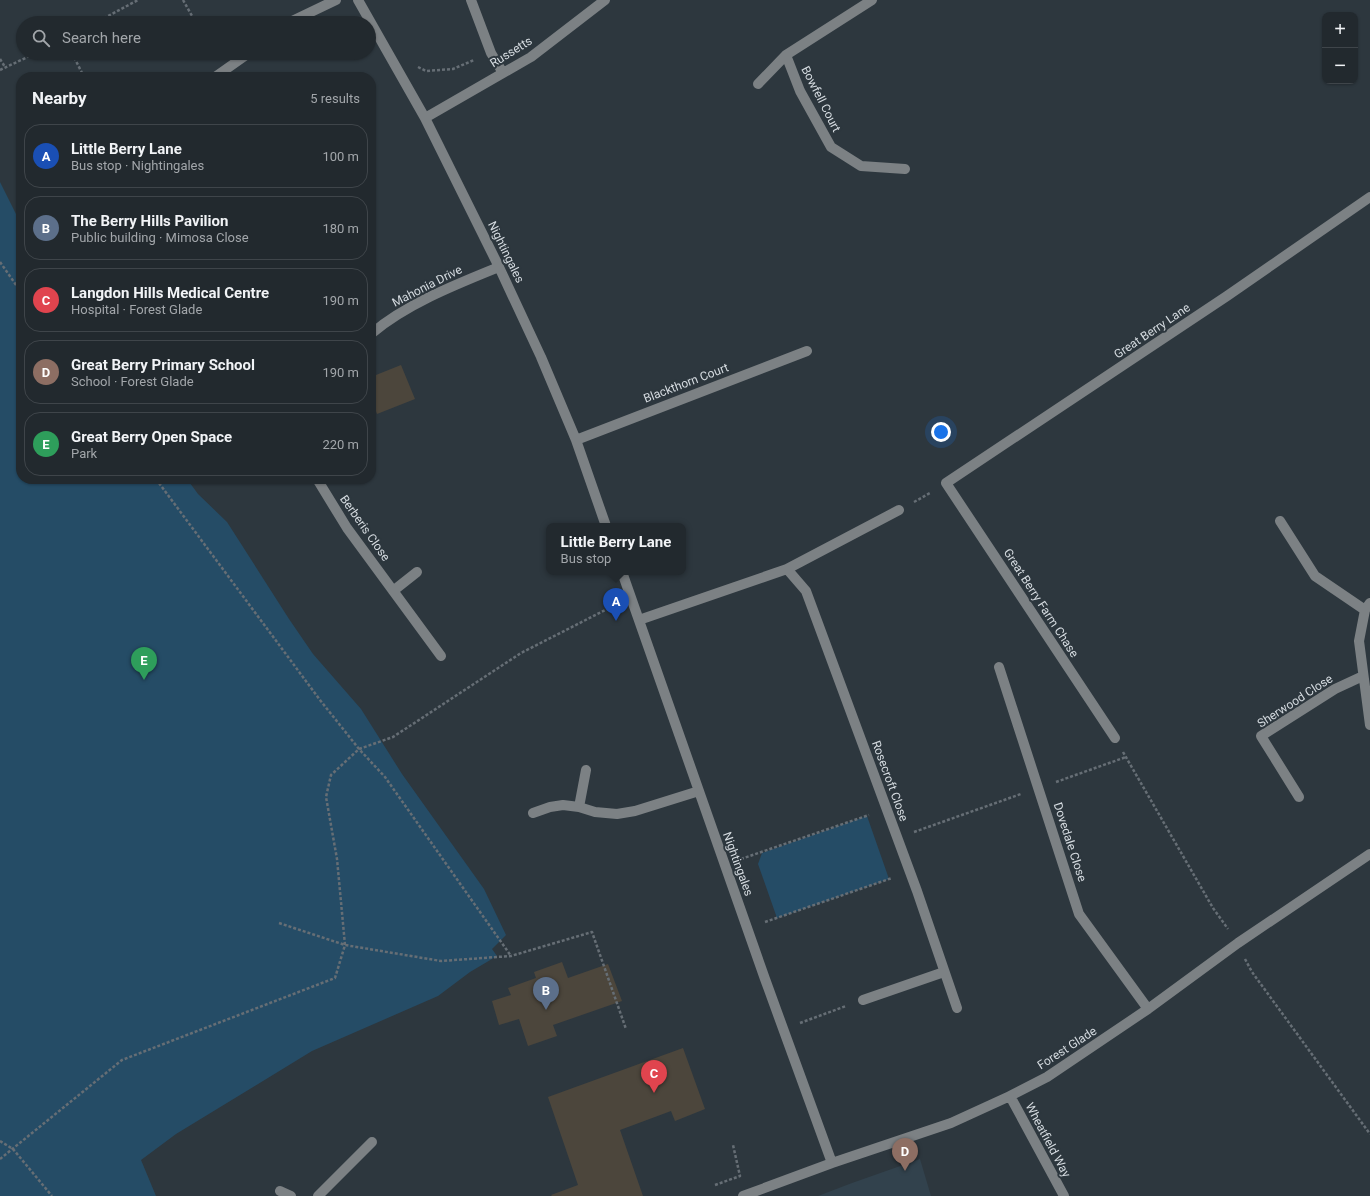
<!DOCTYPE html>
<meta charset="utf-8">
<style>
:root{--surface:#22292e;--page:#2a3136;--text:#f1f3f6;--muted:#a2a6aa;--line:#3f454a;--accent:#1a73e8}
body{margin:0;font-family:Roboto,sans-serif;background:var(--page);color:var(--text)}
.controls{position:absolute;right:12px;top:12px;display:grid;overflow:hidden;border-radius:8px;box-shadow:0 1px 3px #0004}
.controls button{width:36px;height:36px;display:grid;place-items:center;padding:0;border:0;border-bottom:1px solid var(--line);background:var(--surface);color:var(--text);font:20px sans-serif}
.you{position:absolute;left:941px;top:432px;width:14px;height:14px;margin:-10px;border:3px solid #fff;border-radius:50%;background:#1a73e8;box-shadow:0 0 0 6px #1a73e833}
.badge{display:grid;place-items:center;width:26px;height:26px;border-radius:50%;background:var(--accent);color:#fff;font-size:13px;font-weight:700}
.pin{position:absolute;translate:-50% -33px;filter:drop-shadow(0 1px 2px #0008)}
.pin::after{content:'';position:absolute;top:21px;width:14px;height:12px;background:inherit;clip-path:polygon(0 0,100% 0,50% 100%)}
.popup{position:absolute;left:546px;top:523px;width:140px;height:52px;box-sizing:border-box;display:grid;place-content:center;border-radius:8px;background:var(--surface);filter:drop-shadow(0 1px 3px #0005);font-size:13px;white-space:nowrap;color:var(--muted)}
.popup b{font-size:15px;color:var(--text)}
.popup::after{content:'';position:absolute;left:50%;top:100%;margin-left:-8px;border:8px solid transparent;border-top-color:var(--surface)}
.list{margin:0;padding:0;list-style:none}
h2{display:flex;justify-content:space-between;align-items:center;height:52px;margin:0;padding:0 16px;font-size:17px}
h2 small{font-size:13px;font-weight:400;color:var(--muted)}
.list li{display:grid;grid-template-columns:26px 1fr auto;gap:12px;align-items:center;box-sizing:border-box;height:64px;margin:0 8px 8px;padding:0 8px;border:1px solid var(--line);border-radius:16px}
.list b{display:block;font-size:15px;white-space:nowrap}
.list p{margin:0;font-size:13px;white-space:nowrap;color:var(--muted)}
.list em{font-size:13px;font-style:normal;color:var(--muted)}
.icon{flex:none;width:22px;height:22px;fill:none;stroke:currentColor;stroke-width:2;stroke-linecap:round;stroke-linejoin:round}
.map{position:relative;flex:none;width:1370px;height:1196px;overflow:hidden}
.search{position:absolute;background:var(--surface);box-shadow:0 1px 3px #0004;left:16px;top:16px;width:360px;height:44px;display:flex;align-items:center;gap:10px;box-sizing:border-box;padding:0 14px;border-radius:22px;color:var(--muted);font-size:15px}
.panel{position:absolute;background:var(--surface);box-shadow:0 1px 3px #0004;left:16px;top:72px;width:360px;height:412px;border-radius:16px}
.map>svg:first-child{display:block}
.built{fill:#32424d}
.green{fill:#254c66}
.building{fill:#4c463c}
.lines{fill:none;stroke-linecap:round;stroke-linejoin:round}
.path{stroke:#666e75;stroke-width:2.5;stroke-dasharray:3 2;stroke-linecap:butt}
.minor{stroke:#7c8184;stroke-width:10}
.labels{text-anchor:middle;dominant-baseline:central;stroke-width:4;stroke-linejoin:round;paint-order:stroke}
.street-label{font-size:12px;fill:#d6dce1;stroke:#2d373e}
</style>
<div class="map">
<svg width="1370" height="1196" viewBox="0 0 1370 1196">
<rect width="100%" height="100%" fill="#2d373e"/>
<!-- built -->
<path class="built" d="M920 1159 931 1196H818L852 1183Z"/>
<!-- green -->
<path class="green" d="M0 182 21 224V479H187L198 494 227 522 289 619 313 654 361 709 402 774 484 889 506 935 492 949 497 956 470 972 438 996 312 1051 176 1134 141 1160 156 1196H0Z
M867 816 889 879 777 918 758 864 762 853Z"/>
<!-- building -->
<path class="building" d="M401 365 415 399 377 414 371 398V377Z
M562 962 568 978 608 964 622 1001 553 1025 557 1036 528 1046 519 1019 499 1025 492 1001 511 995 508 988 536 978 534 972Z
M683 1048 705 1109 675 1121 671 1111 620 1130 643 1196H552L551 1195 578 1185 548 1097Z"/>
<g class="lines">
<!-- path -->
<path class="path" d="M183 0 196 23
M95 23 138 0
M72 53 84 77
M0 59 5 67
M418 67 426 71 453 69 474 60
M0 70 36 53
M0 262 21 292
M156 479 320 700 359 749 385 777 511 956
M914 502 930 493
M1123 752 1213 908 1228 929
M1056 782 1126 757
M914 832 1021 794
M741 859 869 815
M765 922 892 878
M279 923 345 945 441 961 511 956 592 932 626 1029
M1245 959 1252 972 1370 1134
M800 1023 846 1006
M0 1141 13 1149 52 1196
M0 1159 122 1060 335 978 345 945 337 859 326 797 331 775 359 749 393 737 521 653 615 605
M715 1185 740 1176 733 1145"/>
<!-- minor -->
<path class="minor" d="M358 0 425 118 499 267 541 357 576 440 606 526
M471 0 491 53 503 73
M288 23 336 0
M786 55 800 91 831 147 861 166 905 169
M215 77 249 53
M758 84 786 55 872 0
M425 118 531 57 605 0
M371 334C406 304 457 284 499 267
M576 440 807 351
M317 479 347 528 441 656
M1280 521 1315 576 1365 610
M787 569 806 591 917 891 957 1008
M622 572 765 979 832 1163
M393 591 417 572
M1370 603 1365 610 1359 641 1370 725
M639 620 787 569 899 510
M999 667 1079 914 1148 1009
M1115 738 946 483 1227 296 1370 197
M1299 797 1261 736 1335 689 1363 676
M579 807 586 770
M533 813 550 807 563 805 579 807 595 812 617 814 635 811 699 791
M863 1000 944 972
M1010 1096 1064 1196
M280 1191 291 1196
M318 1196 372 1142
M743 1196 832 1163 951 1123 1010 1096 1047 1077 1148 1009 1238 943 1370 854"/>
</g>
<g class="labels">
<!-- street labels -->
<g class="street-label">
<text transform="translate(511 52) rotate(-32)">Russetts</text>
<text transform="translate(821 99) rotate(63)">Bowfell Court</text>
<text transform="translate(506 252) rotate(64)">Nightingales</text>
<text transform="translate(427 286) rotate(-27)">Mahonia Drive</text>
<text transform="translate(1152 331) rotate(-34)">Great Berry Lane</text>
<text transform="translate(686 383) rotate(-21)">Blackthorn Court</text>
<text transform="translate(365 528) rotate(55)">Berberis Close</text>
<text transform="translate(1041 603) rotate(57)">Great Berry Farm Chase</text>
<text transform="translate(1295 701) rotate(-33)">Sherwood Close</text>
<text transform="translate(890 781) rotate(70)">Rosecroft Close</text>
<text transform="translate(1070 842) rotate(72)">Dovedale Close</text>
<text transform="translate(738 864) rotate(70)">Nightingales</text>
<text transform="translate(1067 1048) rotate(-33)">Forest Glade</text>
<text transform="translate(1048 1140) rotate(62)">Wheatfield Way</text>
</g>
</g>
</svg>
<div class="controls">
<button>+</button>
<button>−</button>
</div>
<div class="you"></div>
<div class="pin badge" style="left:616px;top:621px;background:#1a4fb4">A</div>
<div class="popup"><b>Little Berry Lane</b>Bus stop</div>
<div class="pin badge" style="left:546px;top:1010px;background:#5c6f8a">B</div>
<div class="pin badge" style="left:654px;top:1093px;background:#e0444e">C</div>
<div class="pin badge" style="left:905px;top:1171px;background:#8d6e63">D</div>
<div class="pin badge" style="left:144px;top:680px;background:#2e9e5b">E</div>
<div class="search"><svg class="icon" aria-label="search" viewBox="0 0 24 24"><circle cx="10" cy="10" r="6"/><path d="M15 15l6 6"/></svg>Search here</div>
<section class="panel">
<h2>Nearby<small>5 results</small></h2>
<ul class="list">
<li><span class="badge" style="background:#1a4fb4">A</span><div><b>Little Berry Lane</b><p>Bus stop · Nightingales</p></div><em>100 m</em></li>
<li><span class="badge" style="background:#5c6f8a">B</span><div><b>The Berry Hills Pavilion</b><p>Public building · Mimosa Close</p></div><em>180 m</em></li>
<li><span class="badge" style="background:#e0444e">C</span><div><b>Langdon Hills Medical Centre</b><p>Hospital · Forest Glade</p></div><em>190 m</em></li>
<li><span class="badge" style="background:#8d6e63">D</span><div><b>Great Berry Primary School</b><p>School · Forest Glade</p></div><em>190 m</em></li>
<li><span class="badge" style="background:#2e9e5b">E</span><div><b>Great Berry Open Space</b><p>Park</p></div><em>220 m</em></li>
</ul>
</section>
</div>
